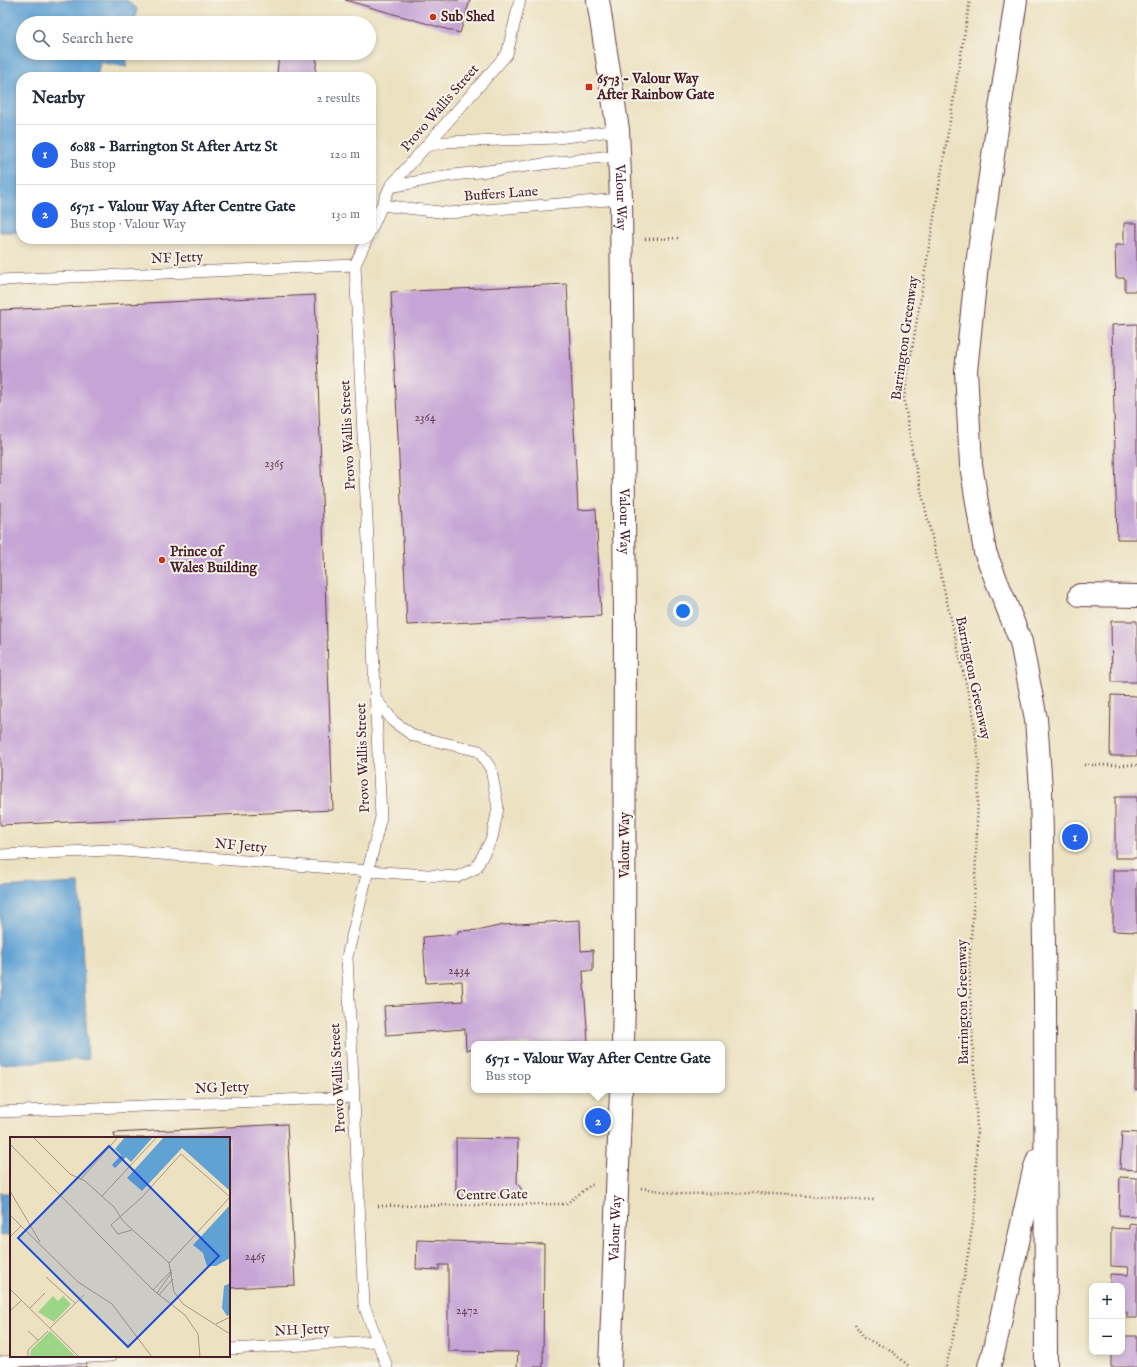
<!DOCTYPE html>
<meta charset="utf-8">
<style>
:root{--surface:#fff;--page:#f2f2f3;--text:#1f2937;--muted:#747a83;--line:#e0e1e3;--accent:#2563eb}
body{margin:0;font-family:"IM FELL English",serif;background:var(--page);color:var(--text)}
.controls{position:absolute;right:12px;bottom:12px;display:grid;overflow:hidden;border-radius:8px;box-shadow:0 2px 6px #0003}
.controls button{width:36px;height:36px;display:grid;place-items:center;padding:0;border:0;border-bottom:1px solid var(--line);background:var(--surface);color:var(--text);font:20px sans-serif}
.you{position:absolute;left:683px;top:611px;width:14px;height:14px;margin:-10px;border:3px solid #fff;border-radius:50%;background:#1a73e8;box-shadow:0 0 0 6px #1a73e833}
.badge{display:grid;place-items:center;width:26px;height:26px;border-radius:50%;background:var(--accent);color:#fff;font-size:13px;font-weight:700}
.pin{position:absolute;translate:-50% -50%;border:2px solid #fff;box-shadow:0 1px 4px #0006}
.popup{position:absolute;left:471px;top:1041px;width:254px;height:52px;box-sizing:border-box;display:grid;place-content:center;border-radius:8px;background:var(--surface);filter:drop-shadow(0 1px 3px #0005);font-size:13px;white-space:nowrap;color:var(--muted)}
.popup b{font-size:15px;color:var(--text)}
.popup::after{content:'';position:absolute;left:50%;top:100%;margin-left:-8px;border:8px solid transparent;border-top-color:var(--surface)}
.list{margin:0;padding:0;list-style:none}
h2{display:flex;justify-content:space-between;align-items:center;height:52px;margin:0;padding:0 16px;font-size:17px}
h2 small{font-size:13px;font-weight:400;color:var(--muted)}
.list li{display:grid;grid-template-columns:26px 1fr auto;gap:12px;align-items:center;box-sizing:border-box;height:60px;padding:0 16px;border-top:1px solid var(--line)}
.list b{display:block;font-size:15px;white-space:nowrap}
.list p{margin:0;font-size:13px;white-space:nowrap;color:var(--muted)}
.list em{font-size:13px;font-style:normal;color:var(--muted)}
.icon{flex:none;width:22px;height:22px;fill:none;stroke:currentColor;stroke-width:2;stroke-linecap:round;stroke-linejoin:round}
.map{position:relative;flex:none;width:1137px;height:1367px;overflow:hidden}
.search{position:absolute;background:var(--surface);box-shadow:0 2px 6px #0003;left:16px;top:16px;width:360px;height:44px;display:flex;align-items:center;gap:10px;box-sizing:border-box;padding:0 14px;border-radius:22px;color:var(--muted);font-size:15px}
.panel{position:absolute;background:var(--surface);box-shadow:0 2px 6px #0003;left:16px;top:72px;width:360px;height:172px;border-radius:16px}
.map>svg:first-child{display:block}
.water{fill:#61a2d4;stroke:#566080}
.building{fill:#c6a4d5}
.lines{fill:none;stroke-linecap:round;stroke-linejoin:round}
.lane-casing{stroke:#623c42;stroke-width:12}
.street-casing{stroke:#623c42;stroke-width:24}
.primary-casing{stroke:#623c42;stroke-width:24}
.path{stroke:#623c42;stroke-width:2.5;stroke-dasharray:1 3;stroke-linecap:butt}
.lane{stroke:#fff;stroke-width:11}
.street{stroke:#fff;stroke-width:22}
.primary{stroke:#fff;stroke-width:22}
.poi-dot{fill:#c8321e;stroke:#f7f3e8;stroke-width:1.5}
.labels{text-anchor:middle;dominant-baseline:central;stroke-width:4;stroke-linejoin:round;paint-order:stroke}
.number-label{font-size:12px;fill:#694056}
.poi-label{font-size:14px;font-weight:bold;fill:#4a1f2b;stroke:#f7f3e8;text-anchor:start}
.street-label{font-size:14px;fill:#4a1f2b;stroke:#f7f3e8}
.inset-road{fill:none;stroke:#ab9486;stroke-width:1}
.view{fill:#1d4ed8;fill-opacity:0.15;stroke:#1d4ed8;stroke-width:2}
.inset-edge{fill:none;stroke:#4a1f2b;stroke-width:2}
</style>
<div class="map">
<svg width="1137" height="1367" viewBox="0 0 1137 1367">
<rect width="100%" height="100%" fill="#f7f3e8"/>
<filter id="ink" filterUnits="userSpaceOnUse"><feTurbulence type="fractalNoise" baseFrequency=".025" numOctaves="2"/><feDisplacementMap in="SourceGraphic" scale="8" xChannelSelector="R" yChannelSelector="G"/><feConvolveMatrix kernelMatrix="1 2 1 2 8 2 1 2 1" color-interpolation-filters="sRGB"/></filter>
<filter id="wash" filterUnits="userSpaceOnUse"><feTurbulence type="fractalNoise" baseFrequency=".012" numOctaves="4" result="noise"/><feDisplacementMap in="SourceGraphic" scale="16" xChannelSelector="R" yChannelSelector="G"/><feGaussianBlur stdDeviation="0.9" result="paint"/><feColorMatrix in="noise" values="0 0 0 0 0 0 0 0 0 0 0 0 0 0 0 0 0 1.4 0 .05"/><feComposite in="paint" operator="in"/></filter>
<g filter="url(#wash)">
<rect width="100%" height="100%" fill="#ece2c2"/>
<!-- water -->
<path class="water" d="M0 0H127L137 9 134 23H23V53H128L126 67 100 62 97 77H21V232H0Z
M79 883 88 1059 0 1064V887Z
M0 1193H11V1235L0 1236Z"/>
<g id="blocks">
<!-- building -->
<path class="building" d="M345 0H470L460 33Z
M279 53 317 56 315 77 277 74Z
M1124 223H1137V291H1125V278H1116L1115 245H1124Z
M567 284 578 510 596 509 601 616 407 625 391 292Z
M315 295 333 810 0 825V310Z
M1137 324V539H1117L1112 325Z
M1111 621H1137V682H1112Z
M1111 695 1137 696V756H1110Z
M1115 797H1137V858H1115Z
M1113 870H1137V932L1113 931Z
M580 920 581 951 593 950V971H583L588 1042 550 1044H474V1049L466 1050 465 1029 386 1035 384 1006 463 1001 462 981 426 983 423 937 458 934V931L481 930 503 925Z
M1136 1009H1137V1090H1135Z
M287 1124 295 1285 229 1288V1138H115L114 1133Z
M1122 1132 1137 1133V1170L1120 1169Z
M456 1138 518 1139 517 1184 521 1188V1193L517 1197 513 1198 456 1196Z
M1120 1177 1137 1178V1216L1119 1215Z
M1129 1223 1137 1224V1318H1127V1312H1122V1286H1110V1274L1128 1275 1129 1267 1111 1266V1228L1129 1229Z
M417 1240 544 1244 543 1367H517L518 1352 448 1351V1265H439V1270L416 1269Z
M1122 1336H1137V1367H1111V1352H1122Z
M86 1361V1367H5Z"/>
</g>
</g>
<g filter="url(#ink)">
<use href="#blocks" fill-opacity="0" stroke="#623c42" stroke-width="1"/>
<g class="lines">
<!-- lane casing -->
<g class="lane-casing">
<path id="lane" d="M427 146 446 142 558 138 618 130
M390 187 446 176 619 155
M382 205 448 213 621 199
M371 230 390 187 507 54 520 0
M367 239 355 265 381 817 347 957 364 1305 387 1367
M0 280 355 265
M0 855 111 850 368 871 457 877 476 868 492 838 498 808 491 769 479 751 414 736 394 722 375 698
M0 1112 354 1097
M229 1349 377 1341
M0 1362 111 1356"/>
</g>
<!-- street casing -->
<g class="street-casing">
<g id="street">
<path id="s1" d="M598 0 618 130 621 199 625 617 624 1001 623 1044"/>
<path d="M1080 595 1137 596"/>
<path id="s2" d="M610 1367 621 1090"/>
</g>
</g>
<!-- primary casing -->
<g class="primary-casing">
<path id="primary" d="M1016 0 977 264 966 371 971 465 985 552 1021 642 1036 719 1041 789 1045 994 1046 1367
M989 1367 995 1345 1034 1170 1038 1159"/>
</g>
<!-- path -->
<path class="path" d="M645 239 681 238
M1084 765H1137
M641 1188 681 1194 757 1193 875 1200
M378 1206 566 1204 591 1185H593
M855 1324 864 1338 889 1349 910 1367
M946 1367 957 1320 975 1211 977 1130 969 965 975 885 979 764 973 714 912 451 904 398 970 0"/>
<!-- lane -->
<use href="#lane" class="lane"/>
<!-- street -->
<use href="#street" class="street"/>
<!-- primary -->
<use href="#primary" class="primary"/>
</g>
</g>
<!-- markers -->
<g class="poi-dot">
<circle cx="433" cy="17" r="4"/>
<rect x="585" y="83" width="8" height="8" rx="2"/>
<circle cx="162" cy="560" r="4"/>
</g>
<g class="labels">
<!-- number labels -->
<g class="number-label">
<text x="425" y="417">2364</text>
<text x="274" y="463">2365</text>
<text x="459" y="970">2434</text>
<text x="255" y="1256">2465</text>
<text x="467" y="1310">2472</text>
</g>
<!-- poi labels -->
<g class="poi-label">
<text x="441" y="17">Sub Shed</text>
<text x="597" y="79">6573 - Valour Way<tspan x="597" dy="16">After Rainbow Gate</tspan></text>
<text x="170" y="552">Prince of<tspan x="170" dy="16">Wales Building</tspan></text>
</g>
<!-- street labels -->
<g class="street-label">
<text transform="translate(440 108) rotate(-49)">Provo Wallis Street</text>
<text transform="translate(501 194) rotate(-4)">Buffers Lane</text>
<text stroke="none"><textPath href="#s1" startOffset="199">Valour Way</textPath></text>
<text transform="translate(177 258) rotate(-2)">NF Jetty</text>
<text transform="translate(905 338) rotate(-82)">Barrington Greenway</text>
<text transform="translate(348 435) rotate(-93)">Provo Wallis Street</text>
<text stroke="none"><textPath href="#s1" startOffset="523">Valour Way</textPath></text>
<text transform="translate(973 678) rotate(78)">Barrington Greenway</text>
<text transform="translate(363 758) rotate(-92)">Provo Wallis Street</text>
<text transform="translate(625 845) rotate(-90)">Valour Way</text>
<text transform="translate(241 846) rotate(5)">NF Jetty</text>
<text transform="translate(963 1002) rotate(-91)">Barrington Greenway</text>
<text transform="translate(338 1078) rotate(-93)">Provo Wallis Street</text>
<text transform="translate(222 1088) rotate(-2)">NG Jetty</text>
<text transform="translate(492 1195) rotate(-1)">Centre Gate</text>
<text stroke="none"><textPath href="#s2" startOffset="139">Valour Way</textPath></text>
<text transform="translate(302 1330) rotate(-3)">NH Jetty</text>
</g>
</g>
<!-- overview -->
<g transform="translate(10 1137)">
<rect width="220" height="220" fill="#ece2c2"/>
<path d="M43 159 48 164 53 159 61 167 44 185 28 175Z" fill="#9dd587"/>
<path d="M40 194 66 220H20L21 213Z" fill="#9dd587"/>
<path d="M45 200 59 215 53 219 41 203Z" fill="#9dd587"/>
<path d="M115 0H143L121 25 116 20 105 31 102 28 111 18 105 12ZM154 0H220V54L172 11 132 54 117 41ZM220 68V121L206 129H197L193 116 183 108ZM220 146V177L217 179 212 171 214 149Z" fill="#61a2d4"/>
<path class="inset-road" d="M23 0 60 37 75 44 104 70 113 84 159 126 164 155 173 167 220 197M0 7 143 153 175 178 188 197 190 220M71 42 108 0M0 54 30 105M92 59 147 0M0 78 68 145 102 167 142 220M122 93 108 97 101 88 132 60 171 17 220 60 159 126M0 100 11 89M36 140 66 167M0 152 69 220M143 153 162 133M147 156 162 135M149 158 163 142M20 171 35 156M0 174 12 163M206 187 220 180M40 191 74 158M18 194 28 203M18 220V213L38 194"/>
<path class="view" d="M99 9 209 119 118 210 8 101Z"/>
<rect width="220" height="220" class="inset-edge"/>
</g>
</svg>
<div class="controls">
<button>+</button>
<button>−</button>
</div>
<div class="you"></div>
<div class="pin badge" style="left:1075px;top:837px">1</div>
<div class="pin badge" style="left:598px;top:1121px">2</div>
<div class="popup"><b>6571 - Valour Way After Centre Gate</b>Bus stop</div>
<div class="search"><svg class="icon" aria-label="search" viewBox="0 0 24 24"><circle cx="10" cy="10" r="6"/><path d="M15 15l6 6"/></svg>Search here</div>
<section class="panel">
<h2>Nearby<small>2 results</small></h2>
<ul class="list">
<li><span class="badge">1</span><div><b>6088 - Barrington St After Artz St</b><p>Bus stop</p></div><em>120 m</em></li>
<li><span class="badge">2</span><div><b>6571 - Valour Way After Centre Gate</b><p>Bus stop · Valour Way</p></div><em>130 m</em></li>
</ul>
</section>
</div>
